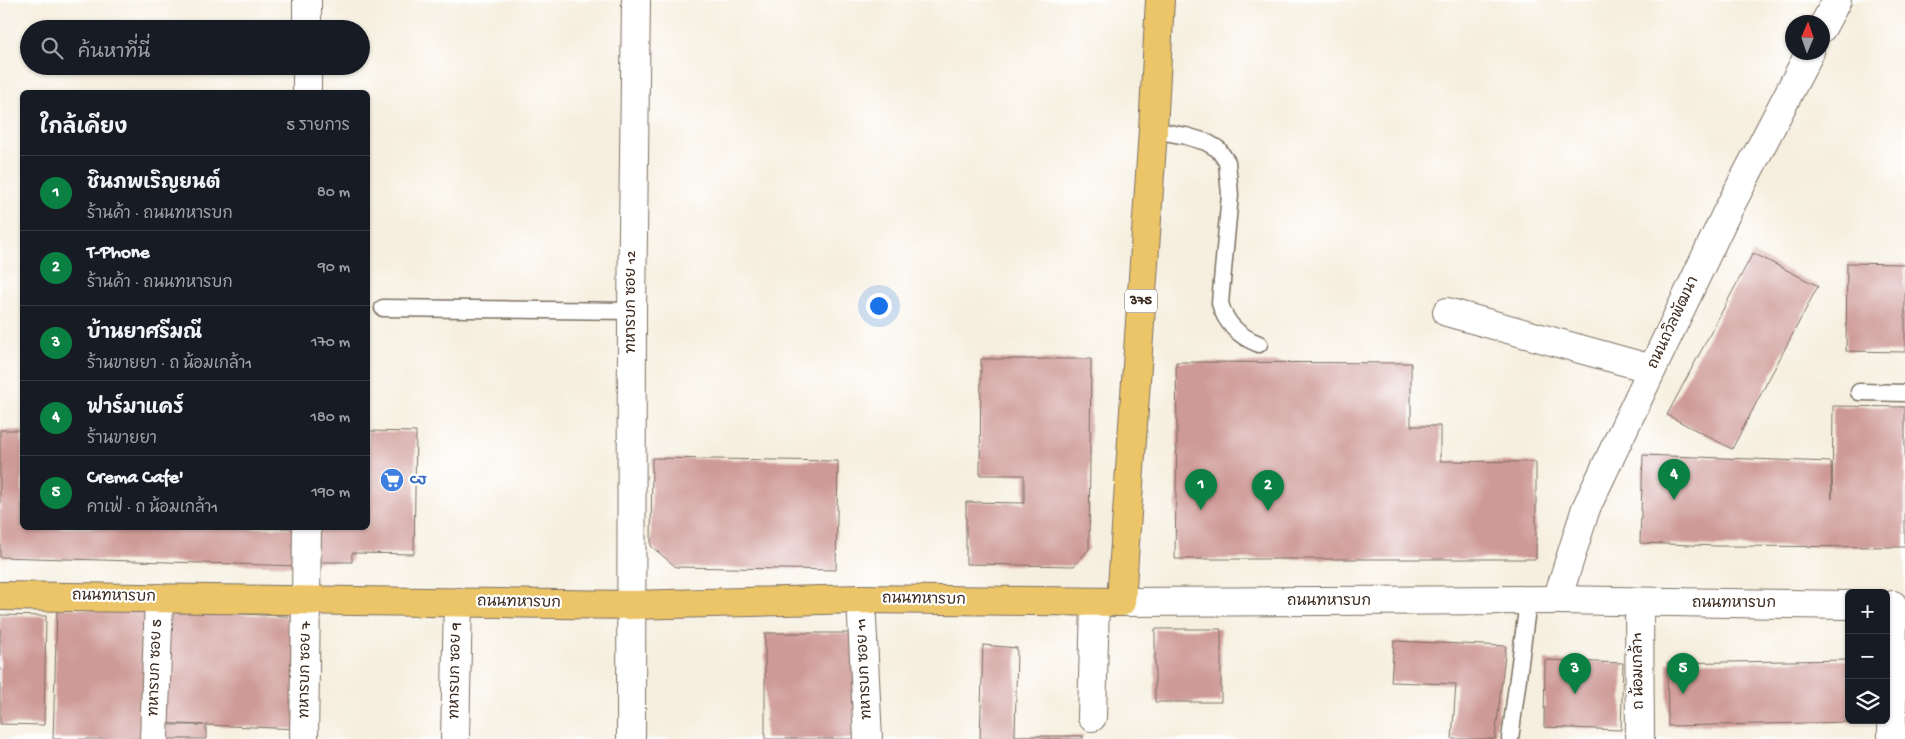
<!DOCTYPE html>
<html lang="th">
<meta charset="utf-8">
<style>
:root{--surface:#171b24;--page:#20242c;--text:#f1f3f6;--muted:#9ea1a6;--line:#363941;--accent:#0b8043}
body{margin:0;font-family:"Gochi Hand","Playpen Sans Thai",sans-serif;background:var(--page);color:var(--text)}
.controls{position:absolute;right:15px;bottom:15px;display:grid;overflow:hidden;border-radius:8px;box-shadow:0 1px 4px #0004}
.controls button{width:45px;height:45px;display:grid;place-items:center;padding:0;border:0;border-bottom:1px solid var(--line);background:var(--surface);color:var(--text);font:25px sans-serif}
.compass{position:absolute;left:1785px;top:15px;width:45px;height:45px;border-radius:50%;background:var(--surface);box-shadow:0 1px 4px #0004;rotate:2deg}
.you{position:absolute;left:878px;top:305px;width:18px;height:18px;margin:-12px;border:4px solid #fff;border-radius:50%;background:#1a73e8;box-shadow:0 0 0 8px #1a73e833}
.badge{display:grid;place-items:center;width:32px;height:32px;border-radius:50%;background:var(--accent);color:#fff;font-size:16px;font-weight:700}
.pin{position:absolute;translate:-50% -41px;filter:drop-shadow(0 1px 2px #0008)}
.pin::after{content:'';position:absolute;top:26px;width:18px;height:15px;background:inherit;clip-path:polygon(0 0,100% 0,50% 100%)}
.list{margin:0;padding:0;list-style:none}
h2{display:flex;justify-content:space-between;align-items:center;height:65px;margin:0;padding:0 20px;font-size:21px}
h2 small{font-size:16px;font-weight:400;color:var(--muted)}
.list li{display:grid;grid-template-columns:32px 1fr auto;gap:15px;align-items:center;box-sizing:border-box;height:75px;padding:0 20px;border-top:1px solid var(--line)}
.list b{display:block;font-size:19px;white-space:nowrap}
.list p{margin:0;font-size:16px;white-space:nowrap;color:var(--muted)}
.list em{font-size:16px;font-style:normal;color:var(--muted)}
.icon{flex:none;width:28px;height:28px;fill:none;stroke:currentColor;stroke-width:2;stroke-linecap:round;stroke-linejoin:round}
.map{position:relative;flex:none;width:1905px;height:739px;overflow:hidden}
.search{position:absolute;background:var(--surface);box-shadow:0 1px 4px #0004;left:20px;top:20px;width:350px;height:55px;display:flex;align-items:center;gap:12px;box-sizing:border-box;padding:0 18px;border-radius:28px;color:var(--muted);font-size:19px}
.panel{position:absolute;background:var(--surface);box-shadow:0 1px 4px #0004;left:20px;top:90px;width:350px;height:440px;border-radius:8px}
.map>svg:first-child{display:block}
.building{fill:#ce9a96}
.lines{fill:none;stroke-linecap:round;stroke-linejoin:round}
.service-casing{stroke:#7c6f62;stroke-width:19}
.minor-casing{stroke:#7c6f62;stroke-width:30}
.tertiary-casing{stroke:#7c6f62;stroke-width:30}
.primary-casing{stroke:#7c6f62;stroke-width:30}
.service{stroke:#fff;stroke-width:16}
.minor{stroke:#fff;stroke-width:28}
.tertiary{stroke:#fff;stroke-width:28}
.primary{stroke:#ecc569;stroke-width:28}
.labels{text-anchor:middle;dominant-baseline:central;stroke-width:4.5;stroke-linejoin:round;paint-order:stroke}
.shield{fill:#fff;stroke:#766a62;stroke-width:1}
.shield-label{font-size:14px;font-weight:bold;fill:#3b2a1e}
.street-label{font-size:15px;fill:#3b2a1e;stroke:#fff}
.shop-label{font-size:15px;font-weight:bold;fill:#366cbe;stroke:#fff;text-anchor:start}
</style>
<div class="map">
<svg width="1905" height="739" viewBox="0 0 1905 739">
<rect width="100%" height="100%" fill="#fff"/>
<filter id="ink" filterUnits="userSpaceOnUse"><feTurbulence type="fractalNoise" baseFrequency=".02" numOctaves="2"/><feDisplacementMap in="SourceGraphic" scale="10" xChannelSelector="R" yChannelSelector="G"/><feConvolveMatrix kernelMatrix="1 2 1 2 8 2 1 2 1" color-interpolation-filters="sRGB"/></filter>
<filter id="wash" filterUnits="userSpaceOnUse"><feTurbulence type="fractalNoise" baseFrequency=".0096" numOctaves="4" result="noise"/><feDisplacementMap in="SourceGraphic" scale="20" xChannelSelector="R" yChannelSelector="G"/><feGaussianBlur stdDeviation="1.12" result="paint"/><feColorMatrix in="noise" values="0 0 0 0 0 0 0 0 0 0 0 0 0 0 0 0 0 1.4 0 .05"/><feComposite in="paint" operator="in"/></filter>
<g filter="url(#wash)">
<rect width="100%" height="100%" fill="#f6efdf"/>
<g id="blocks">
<!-- building -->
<path class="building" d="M1753 253 1818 286 1732 449 1667 415Z
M1847 263 1905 264V352L1846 351Z
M981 359H1091L1089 549 1074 566 966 564V502L1024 503V475H980Z
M1176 362 1411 363V426H1440V461L1536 462V559H1175L1177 429Z
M1833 406 1905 407V547L1717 546 1640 543 1643 455 1831 462 1832 499Z
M0 430H22V528H300L301 566 0 557Z
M368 431 416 432 414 554 352 553V562H314V528H368Z
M652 458 838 461 836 570 676 567 651 546Z
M57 608 146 610 143 739H53Z
M162 610 303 617 297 729 206 725V739H161V725H204L157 723Z
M0 615 46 616 44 725 0 724Z
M1155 629H1221V702H1155Z
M765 633H855L858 739H765Z
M1394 641 1506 646 1495 739H1452L1456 684 1391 682Z
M983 645 1017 648 1015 736H1083V739H980Z
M1545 660 1623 663 1621 730 1544 727Z
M1849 660V720H1854V722L1668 726 1667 663Z"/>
</g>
</g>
<g filter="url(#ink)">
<use href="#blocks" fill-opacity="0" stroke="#7c6f62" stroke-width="1"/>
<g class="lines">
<!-- service casing -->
<g class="service-casing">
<path id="service" d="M1153 130 1186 136 1206 142 1218 149 1227 162 1230 195 1220 303C1225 323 1240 337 1259 344
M383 308 632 311
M1859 392 1905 393
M1510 739 1528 601"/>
</g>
<!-- minor casing -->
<g class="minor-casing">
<path id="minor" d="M307 29V0
M307 92V66
M1447 312 1652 369
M861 599 868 739
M1121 602 1557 600 1849 605
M1639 603 1640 739
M1092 717 1095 602
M154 739 159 598
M304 739 307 528
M455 739 458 602
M631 739 632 311 636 0
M1892 739 1893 605"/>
</g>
<!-- tertiary casing -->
<g class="tertiary-casing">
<path id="tertiary" d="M1822 28 1837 0
M1557 600 1586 508 1725 216 1810 52"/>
</g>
<!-- primary casing -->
<g class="primary-casing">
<path id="primary" d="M0 596 631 605 861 599 1121 602 1153 130 1160 0"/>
</g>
<!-- service -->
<use href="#service" class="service"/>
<!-- minor -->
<use href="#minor" class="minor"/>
<!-- tertiary -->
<use href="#tertiary" class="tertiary"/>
<!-- primary -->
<use href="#primary" class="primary"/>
</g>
</g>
<!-- icons -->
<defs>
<g id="supermarket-disc" transform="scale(1.25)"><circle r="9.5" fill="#3f7fe0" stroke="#fff"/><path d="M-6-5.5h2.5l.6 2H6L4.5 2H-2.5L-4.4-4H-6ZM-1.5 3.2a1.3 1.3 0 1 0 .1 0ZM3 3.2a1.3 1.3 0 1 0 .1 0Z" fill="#fff"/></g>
</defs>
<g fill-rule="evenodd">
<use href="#supermarket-disc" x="392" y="480"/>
</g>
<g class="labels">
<!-- shield labels -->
<rect class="shield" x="1125" y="289.5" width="32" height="23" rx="4"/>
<g class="shield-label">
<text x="1141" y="301">375</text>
</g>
<!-- street labels -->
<g class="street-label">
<text transform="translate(632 302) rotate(-90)">ทหารบก ซอย 12</text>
<text transform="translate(1674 323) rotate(-65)">ถนนถวิลพัฒนา</text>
<text transform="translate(114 597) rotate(1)">ถนนทหารบก</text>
<text transform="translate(924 600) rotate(1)">ถนนทหารบก</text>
<text x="1329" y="602">ถนนทหารบก</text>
<text transform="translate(519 603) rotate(1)">ถนนทหารบก</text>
<text x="1734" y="604">ถนนทหารบก</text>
<text transform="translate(156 668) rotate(-88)">ทหารบก ซอย 5</text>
<text transform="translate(865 669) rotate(-93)">ทหารบก ซอย 11</text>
<text transform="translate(306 670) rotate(-89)">ทหารบก ซอย 7</text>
<text transform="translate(456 671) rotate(-89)">ทหารบก ซอย 9</text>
<text transform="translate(1639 671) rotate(-91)">ถ น้อมเกล้า1</text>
</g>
<!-- shop labels -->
<g class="shop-label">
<text x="410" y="480">CJ</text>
</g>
</g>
</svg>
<div class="controls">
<button>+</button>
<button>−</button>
<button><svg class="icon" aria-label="layers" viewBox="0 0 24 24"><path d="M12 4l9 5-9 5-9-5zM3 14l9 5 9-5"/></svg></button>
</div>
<svg class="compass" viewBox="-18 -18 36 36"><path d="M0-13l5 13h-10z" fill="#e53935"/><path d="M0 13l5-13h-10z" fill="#9ea1a6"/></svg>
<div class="you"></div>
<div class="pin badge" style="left:1201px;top:510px">1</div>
<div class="pin badge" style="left:1268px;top:511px">2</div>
<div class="pin badge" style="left:1575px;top:694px">3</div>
<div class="pin badge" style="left:1674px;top:500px">4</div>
<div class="pin badge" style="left:1683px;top:694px">5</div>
<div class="search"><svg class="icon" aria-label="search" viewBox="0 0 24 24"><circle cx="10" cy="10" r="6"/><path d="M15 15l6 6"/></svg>ค้นหาที่นี่</div>
<section class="panel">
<h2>ใกล้เคียง<small>5 รายการ</small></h2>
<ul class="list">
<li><span class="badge">1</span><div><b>ชินภพเริญยนต์</b><p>ร้านค้า · ถนนทหารบก</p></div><em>80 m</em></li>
<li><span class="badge">2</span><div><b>T-Phone</b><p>ร้านค้า · ถนนทหารบก</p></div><em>90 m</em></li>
<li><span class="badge">3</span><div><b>บ้านยาศรีมณี</b><p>ร้านขายยา · ถ น้อมเกล้า1</p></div><em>170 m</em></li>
<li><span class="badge">4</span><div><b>ฟาร์มาแคร์</b><p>ร้านขายยา</p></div><em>180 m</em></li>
<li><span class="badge">5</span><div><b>Crema Cafe'</b><p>คาเฟ่ · ถ น้อมเกล้า1</p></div><em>190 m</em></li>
</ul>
</section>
</div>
